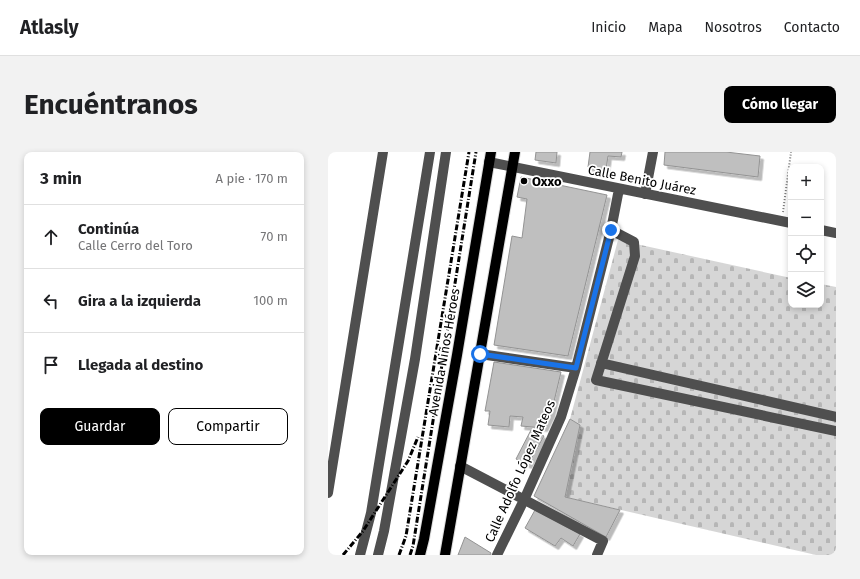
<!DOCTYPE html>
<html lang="es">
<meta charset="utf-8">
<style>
:root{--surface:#fff;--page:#f2f2f2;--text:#202124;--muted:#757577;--line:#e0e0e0;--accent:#000}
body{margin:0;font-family:"Fira Sans",sans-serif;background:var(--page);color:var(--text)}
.controls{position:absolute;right:12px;top:12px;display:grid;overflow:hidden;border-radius:8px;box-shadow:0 2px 6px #0003}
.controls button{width:36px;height:36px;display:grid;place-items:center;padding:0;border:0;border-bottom:1px solid var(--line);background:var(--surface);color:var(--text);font:20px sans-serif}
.stop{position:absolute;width:12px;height:12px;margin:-9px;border:3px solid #1a73e8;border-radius:50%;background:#fff}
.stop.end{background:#1a73e8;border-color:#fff;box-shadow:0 1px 4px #0008}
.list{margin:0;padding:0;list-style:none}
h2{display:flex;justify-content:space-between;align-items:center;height:52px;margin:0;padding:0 16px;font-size:17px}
h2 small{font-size:13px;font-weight:400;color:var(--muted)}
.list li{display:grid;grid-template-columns:26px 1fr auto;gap:12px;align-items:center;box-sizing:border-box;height:64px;padding:0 16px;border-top:1px solid var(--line)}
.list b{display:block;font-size:15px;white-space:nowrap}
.list p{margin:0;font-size:13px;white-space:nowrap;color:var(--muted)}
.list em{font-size:13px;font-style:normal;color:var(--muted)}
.actions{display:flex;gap:8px;padding:12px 16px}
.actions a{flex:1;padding:9px 0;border:1px solid var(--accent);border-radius:8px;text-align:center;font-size:14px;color:var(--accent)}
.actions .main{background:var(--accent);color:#fff}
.icon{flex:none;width:22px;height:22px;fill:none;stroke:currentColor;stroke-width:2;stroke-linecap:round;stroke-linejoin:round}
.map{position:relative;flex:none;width:508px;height:403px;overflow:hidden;border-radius:8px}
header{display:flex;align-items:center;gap:24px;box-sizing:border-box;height:56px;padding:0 20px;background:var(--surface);border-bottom:1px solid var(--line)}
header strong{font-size:19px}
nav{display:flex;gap:22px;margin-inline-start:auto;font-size:14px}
.intro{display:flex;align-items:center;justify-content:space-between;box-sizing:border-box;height:96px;padding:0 24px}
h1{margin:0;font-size:28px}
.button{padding:10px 18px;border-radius:8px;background:var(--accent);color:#fff;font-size:14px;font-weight:700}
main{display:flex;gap:24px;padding:0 24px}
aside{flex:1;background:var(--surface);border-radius:8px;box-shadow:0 2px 6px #0003}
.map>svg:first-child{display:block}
.cemetery{fill:url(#cemetery-stones)}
.building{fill:#bfbfbf;stroke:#939393;filter:url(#shadow)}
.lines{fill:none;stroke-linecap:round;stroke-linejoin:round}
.major-casing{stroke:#dbdbdb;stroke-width:12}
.path{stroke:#717171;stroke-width:2;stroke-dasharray:1 2;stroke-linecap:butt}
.minor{stroke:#4f4f4f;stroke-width:10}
.major{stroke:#000;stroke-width:10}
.rail{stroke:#000;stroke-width:3;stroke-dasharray:6 2 1 2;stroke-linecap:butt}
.route{stroke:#1a73e8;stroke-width:5}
.poi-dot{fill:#000;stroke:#fff;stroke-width:1.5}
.labels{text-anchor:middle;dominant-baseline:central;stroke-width:3.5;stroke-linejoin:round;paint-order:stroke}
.street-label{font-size:13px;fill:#000;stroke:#fff}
.poi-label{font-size:13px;font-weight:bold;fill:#000;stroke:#fff;text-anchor:start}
</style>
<header>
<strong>Atlasly</strong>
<nav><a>Inicio</a><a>Mapa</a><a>Nosotros</a><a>Contacto</a></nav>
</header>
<div class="intro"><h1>Encuéntranos</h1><a class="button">Cómo llegar</a></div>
<main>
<aside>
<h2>3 min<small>A pie · 170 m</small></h2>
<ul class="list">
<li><svg class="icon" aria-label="ahead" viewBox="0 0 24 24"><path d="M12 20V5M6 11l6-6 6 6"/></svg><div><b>Continúa</b><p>Calle Cerro del Toro</p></div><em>70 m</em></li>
<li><svg class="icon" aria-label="left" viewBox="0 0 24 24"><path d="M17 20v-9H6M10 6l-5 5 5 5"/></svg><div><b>Gira a la izquierda</b></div><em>100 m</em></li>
<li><svg class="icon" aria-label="arrive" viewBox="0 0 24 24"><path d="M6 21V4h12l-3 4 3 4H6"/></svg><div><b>Llegada al destino</b></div></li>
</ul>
<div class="actions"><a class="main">Guardar</a><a>Compartir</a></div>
</aside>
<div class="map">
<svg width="508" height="403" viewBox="0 0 508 403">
<defs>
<pattern id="cemetery-stones" width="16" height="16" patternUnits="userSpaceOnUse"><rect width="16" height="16" fill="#d6d6d6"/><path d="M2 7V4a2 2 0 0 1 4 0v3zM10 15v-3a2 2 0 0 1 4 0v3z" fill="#b6b6b6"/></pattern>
<filter id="shadow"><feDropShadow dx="3.5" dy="3.5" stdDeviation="0" flood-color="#0004"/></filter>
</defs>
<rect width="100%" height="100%" fill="#fff"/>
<!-- cemetery -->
<path class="cemetery" d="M290 88 463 126V153H493V132L508 135V403H488L237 345 252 273 242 267Z"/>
<!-- building -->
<path class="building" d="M208 0H229L228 11 207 8Z
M262 0H294L293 5 280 4 278 17 260 15Z
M337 0H398L432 4 430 25 336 13Z
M193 25 279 43 240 204 166 193 184 84 194 86 199 47 189 45Z
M166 210 233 220 223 262 216 276 193 274 195 265 182 264 181 275 160 273 162 259H157Z
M242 267 252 273 237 345 292 358 278 385 206 344Z
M203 278 216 284 200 313 188 307Z
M207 358 252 382 245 394 233 386 227 394 197 376Z
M137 385 163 401 162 403H130Z"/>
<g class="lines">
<!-- major casing -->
<g class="major-casing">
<path id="major" d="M92 403 96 387 129 203 163 0
M117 403 187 0"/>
</g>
<!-- path -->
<path class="path" d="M455 60 463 0"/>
<!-- minor -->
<path class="minor" d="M161 10 463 71
M317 42 325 0
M283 78 306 90 307 104 268 228 508 279
M493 78 508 81
M152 202 248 216
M273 211 508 265
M132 314 275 389 269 403
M0 341 55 0
M32 403 43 361 102 0
M50 403 56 379 87 207 118 0
M169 403 196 348 233 265 248 216 283 78 291 37"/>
<!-- major -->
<use href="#major" class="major"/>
<!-- rail -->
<path class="rail" d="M15 403 35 379 80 309 90 285
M71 403 78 384 141 0
M82 403 85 394 148 0"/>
</g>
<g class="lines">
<!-- route -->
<path class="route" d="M152 202 248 216 283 78"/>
</g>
<!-- markers -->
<circle class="poi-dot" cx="196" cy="29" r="4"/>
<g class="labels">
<!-- street labels -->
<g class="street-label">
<text transform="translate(314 28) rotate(11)">Calle Benito Juárez</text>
<text transform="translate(116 200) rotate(-80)">Avenida Niños Héroes</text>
<text transform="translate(192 319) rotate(-66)">Calle Adolfo López Mateos</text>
</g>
<!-- poi labels -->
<g class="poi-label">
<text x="204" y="29">Oxxo</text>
</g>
</g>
</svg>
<div class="controls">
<button>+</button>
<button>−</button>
<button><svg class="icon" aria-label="locate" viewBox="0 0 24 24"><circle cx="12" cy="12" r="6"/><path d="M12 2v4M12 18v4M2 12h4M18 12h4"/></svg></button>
<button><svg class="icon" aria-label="layers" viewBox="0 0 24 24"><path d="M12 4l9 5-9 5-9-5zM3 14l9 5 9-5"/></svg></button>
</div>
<div class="stop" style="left:152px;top:202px"></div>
<div class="stop end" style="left:283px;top:78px"></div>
</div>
</main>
